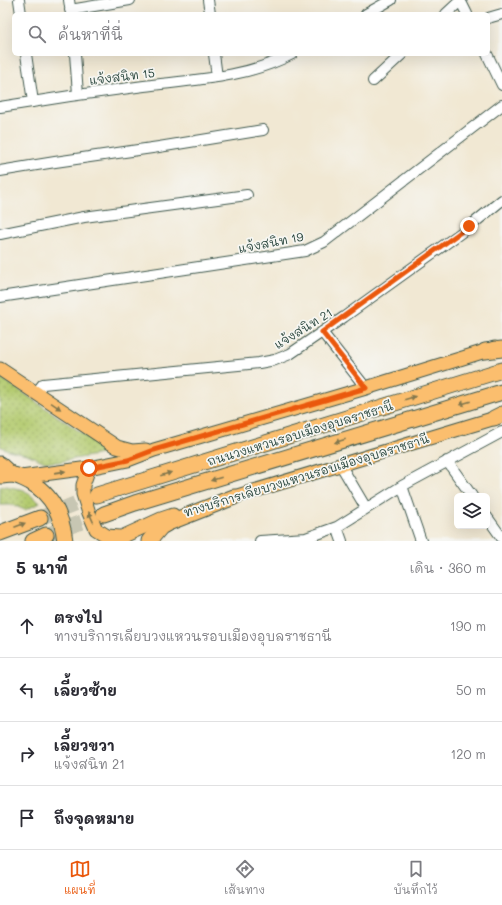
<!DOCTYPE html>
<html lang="th">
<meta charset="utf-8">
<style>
:root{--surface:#fff;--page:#f2f2f3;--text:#2b2b33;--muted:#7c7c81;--line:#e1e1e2;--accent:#ea580c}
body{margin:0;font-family:Mali,"Playpen Sans Thai",sans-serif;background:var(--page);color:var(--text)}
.controls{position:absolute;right:12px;bottom:12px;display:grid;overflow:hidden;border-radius:6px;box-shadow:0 4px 16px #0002}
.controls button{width:36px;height:36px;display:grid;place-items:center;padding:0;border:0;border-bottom:1px solid var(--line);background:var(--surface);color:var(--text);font:20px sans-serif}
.stop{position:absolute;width:12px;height:12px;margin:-9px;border:3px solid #ea580c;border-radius:50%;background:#fff}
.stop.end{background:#ea580c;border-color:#fff;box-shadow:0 1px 4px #0008}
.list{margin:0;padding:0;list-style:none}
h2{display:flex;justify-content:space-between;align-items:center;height:52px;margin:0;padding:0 16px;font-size:17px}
h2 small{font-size:13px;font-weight:400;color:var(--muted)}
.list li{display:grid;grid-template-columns:26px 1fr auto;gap:12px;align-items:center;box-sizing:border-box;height:64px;padding:0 16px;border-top:1px solid var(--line)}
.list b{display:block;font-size:15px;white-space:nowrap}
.list p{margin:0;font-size:13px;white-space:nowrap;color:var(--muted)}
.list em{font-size:13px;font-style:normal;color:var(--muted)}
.icon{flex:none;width:22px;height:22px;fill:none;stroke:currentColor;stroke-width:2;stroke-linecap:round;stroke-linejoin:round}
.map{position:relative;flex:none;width:502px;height:541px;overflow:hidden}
.search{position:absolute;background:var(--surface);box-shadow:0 4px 16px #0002;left:12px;right:12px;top:12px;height:44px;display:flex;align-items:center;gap:10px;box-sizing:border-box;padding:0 14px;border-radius:6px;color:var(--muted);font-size:15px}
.sheet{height:308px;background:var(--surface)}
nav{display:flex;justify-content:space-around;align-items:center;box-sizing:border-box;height:56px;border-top:1px solid var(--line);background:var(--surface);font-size:11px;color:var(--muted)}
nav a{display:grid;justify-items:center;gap:2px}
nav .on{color:var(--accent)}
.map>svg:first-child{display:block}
.grass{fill:url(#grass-dots);stroke:#6a8452}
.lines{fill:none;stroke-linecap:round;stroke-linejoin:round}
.highway-tunnel{stroke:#c7c6b3;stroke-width:15;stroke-dasharray:15 8;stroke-linecap:butt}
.minor-casing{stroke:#3e574c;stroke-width:12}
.major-casing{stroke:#3e574c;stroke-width:15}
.highway-casing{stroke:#3e574c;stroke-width:17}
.minor{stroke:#fff;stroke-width:10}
.major{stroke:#fbbe6e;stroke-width:13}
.highway{stroke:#fbbe6e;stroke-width:15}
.oneway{fill:#82774e}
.route{stroke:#ea580c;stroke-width:5}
.labels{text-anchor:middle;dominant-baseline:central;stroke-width:3.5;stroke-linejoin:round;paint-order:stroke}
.street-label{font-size:12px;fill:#1f3d34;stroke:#f6f6f2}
</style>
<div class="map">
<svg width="502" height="541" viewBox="0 0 502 541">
<defs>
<pattern id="grass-dots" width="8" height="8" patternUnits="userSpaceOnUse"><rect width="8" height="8" fill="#b4cb6f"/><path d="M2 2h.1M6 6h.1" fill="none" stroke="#92a65c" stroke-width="1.8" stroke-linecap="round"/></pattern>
</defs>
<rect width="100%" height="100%" fill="#f6f6f2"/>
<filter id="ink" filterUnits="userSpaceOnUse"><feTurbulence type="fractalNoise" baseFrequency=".025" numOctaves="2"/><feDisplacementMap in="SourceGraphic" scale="8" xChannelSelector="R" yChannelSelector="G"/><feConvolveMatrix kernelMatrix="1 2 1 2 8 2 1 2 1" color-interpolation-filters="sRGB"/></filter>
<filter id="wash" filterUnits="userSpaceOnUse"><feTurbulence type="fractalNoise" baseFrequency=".012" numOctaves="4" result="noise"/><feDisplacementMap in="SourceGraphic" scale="16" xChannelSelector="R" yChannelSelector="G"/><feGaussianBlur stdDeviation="0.9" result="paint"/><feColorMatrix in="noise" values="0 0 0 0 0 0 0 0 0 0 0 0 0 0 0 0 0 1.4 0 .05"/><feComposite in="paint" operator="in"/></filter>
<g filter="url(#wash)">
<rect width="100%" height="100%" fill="#f1e8d3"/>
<!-- grass -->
<path class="grass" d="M0 377 95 442 112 452 58 462H45L27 454 8 450 0 446Z
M6 486 24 490 40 503 25 510 13 505H0V487Z"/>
</g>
<g filter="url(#ink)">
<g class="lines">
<!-- highway-tunnel -->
<path class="highway-tunnel" d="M40 518 97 495
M46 535 104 514"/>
<!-- minor casing -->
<g class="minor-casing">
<path id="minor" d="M19 0 21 14
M69 0 71 14
M208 0 210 14
M460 0 467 14
M70 10 130 0
M366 14 391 0
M446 14 460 1
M488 18 502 14
M26 54 33 102
M75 54 78 94
M214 54 217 77
M487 54 502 85
M373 81 402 54
M0 107C48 99 96 92 144 86 193 80 247 78 292 54
M0 171 55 162 159 147 263 130
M0 234 84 217 247 195
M0 297 305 251 324 242 502 105
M322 332 366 388
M36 393 43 384 259 363 275 360 290 354 344 317 469 227 502 200
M447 461 472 496
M340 464 366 508
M402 486 421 541
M487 517 502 538
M337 527 342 541
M260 541 306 538 337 527 402 486 502 432"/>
</g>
<!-- major casing -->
<g class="major-casing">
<path id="major" d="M0 369 117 447 132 451 146 450
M0 463 13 475
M89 468 83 485V494L89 513 96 529 107 536 120 537
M21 477 89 468 128 460 154 450 366 388 495 348
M224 500 502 416
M113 541 161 519 173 515"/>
</g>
<!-- highway casing -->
<g class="highway-casing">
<path id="highway" d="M485 351 502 349
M494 418 502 414
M0 476C4 476 8 475 13 475 19 476 24 479 30 482 53 495 62 516 65 541
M97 495 502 370
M104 514 135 503 502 392
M0 533 40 518
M33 541 46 535
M149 541 161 527 168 523 234 497"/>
</g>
<!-- minor -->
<use href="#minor" class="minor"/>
<!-- major -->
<use href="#major" class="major"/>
<!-- highway -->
<use href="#highway" class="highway"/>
</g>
<!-- one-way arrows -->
<defs><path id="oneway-solid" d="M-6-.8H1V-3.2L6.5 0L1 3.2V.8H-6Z"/></defs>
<g class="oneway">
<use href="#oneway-solid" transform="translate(410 398) rotate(-17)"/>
<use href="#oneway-solid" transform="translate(465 403) rotate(163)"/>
<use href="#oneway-solid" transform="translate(56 406) rotate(34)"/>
<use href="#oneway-solid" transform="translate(340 441) rotate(163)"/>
<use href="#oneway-solid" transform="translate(60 472) rotate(-8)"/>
<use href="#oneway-solid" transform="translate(166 474) rotate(-17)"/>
<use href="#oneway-solid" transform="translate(216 479) rotate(163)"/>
<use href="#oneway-solid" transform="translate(91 517) rotate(-114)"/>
<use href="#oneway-solid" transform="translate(20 525) rotate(-21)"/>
</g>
</g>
<g class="lines" filter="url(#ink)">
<!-- route -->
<path class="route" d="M89 468 128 460 154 450 366 388 322 332 469 226"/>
</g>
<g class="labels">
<!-- street labels -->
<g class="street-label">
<text transform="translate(122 76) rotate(-7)">แจ้งสนิท 15</text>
<text transform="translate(271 242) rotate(-11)">แจ้งสนิท 19</text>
<text transform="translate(303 328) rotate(-32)">แจ้งสนิท 21</text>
<text transform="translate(300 433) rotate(-17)">ถนนวงแหวนรอบเมืองอุบลราชธานี</text>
<text transform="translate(306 475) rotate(-17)">ทางบริการเลียบวงแหวนรอบเมืองอุบลราชธานี</text>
</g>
</g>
</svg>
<div class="controls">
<button><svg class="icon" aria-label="layers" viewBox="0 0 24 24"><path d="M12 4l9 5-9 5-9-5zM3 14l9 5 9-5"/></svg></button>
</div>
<div class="stop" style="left:89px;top:468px"></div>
<div class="stop end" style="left:469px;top:226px"></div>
<div class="search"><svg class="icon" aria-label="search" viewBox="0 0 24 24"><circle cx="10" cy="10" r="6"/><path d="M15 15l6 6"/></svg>ค้นหาที่นี่</div>
</div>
<section class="sheet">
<h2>5 นาที<small>เดิน · 360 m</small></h2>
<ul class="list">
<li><svg class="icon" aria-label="ahead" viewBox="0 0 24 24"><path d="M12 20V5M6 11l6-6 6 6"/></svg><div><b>ตรงไป</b><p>ทางบริการเลียบวงแหวนรอบเมืองอุบลราชธานี</p></div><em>190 m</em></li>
<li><svg class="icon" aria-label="left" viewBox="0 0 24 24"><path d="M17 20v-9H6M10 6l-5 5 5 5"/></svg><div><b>เลี้ยวซ้าย</b></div><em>50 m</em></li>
<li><svg class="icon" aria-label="right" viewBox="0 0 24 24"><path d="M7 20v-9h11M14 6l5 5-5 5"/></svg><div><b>เลี้ยวขวา</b><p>แจ้งสนิท 21</p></div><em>120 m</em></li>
<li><svg class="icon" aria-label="arrive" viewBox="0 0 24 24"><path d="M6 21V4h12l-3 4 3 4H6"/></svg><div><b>ถึงจุดหมาย</b></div></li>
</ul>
</section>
<nav>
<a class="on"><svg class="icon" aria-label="map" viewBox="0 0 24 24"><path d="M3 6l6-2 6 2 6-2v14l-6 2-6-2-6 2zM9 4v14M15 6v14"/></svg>แผนที่</a>
<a><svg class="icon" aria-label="directions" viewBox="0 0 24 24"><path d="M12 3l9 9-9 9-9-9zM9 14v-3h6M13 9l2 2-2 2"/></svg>เส้นทาง</a>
<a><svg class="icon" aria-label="saved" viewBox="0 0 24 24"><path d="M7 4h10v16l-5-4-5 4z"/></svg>บันทึกไว้</a>
</nav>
